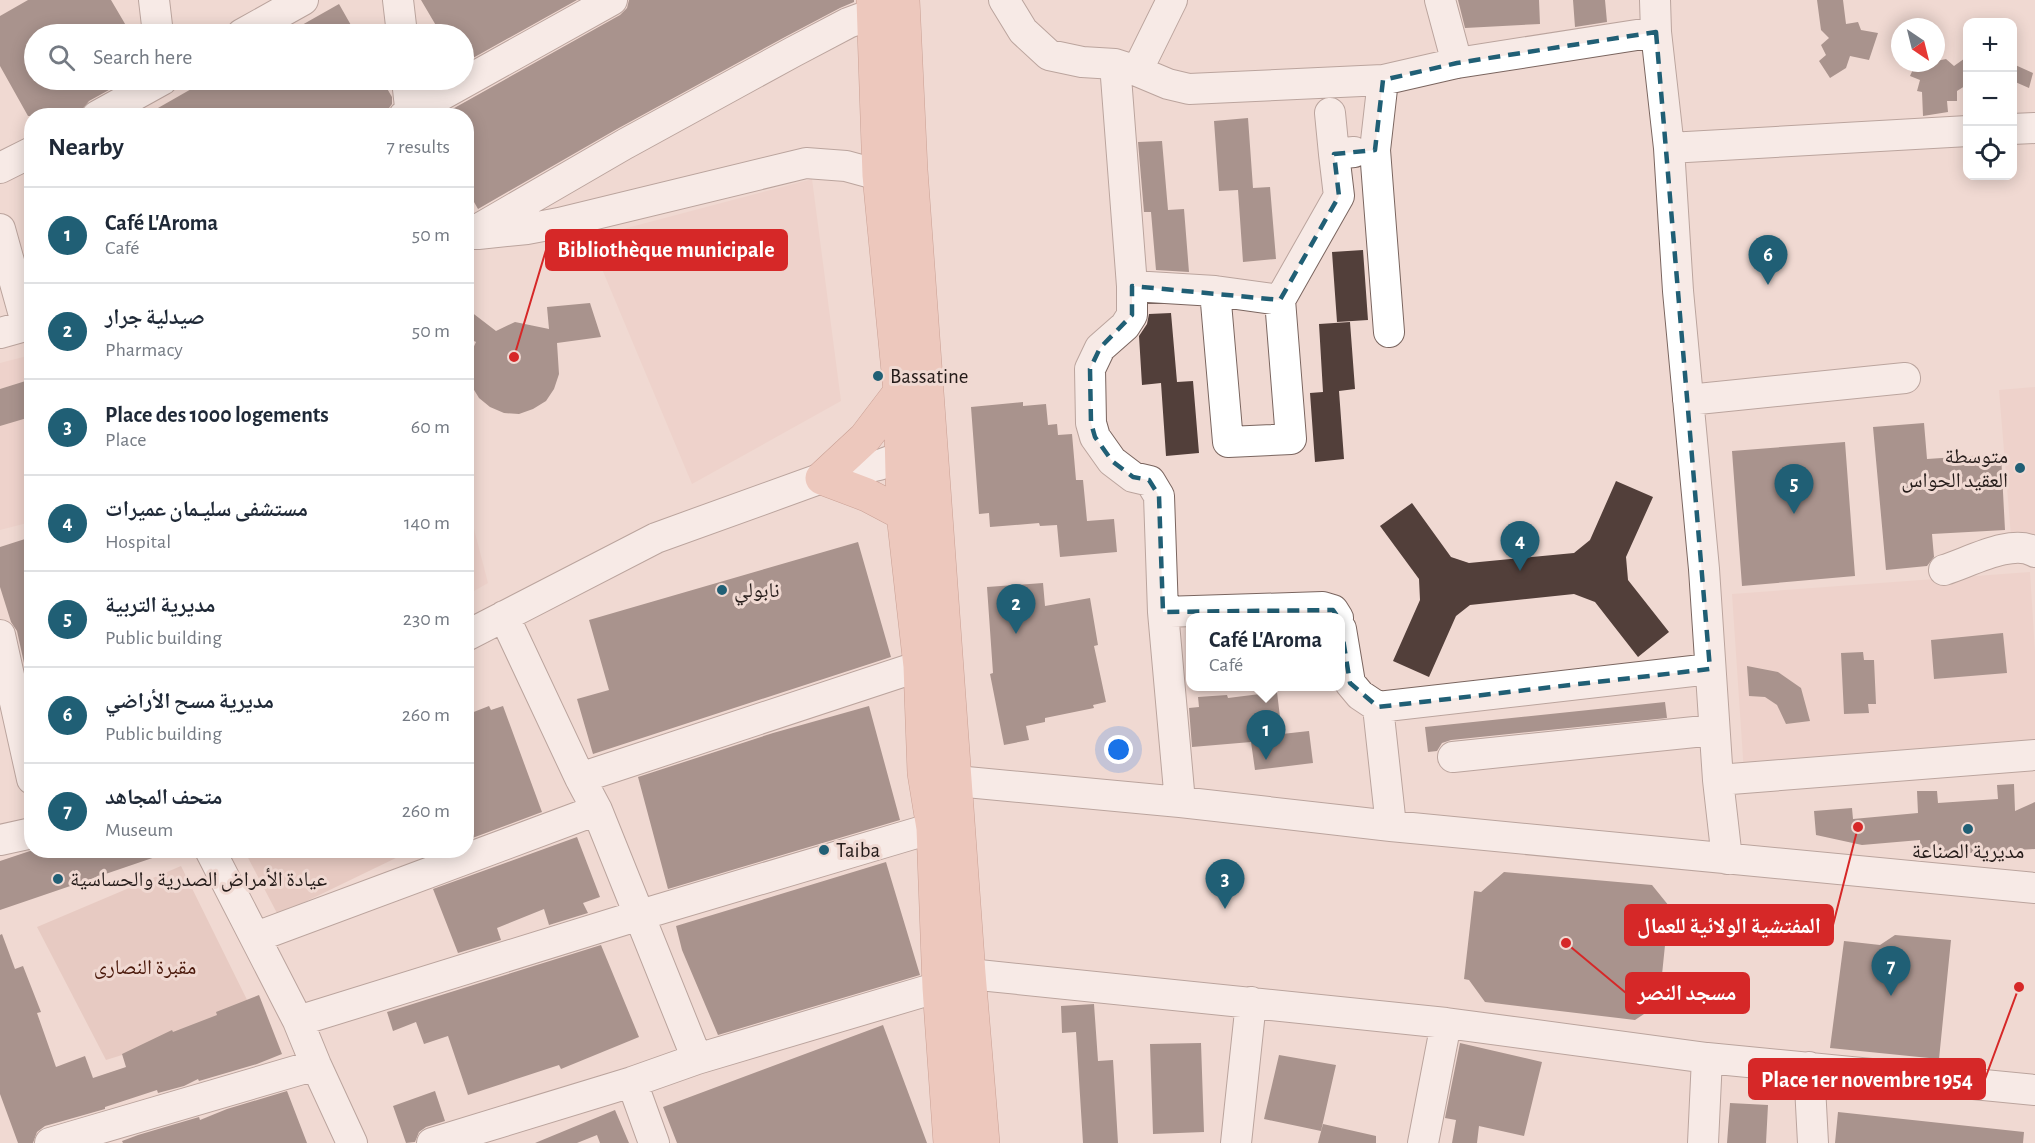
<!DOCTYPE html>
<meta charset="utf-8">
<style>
:root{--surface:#fff;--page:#f6f6f7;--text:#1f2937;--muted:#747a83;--line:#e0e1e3;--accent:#205f75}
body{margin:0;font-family:"Alegreya Sans","Noto Naskh Arabic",sans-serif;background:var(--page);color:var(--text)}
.controls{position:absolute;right:18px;top:18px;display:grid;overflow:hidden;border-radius:12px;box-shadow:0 3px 15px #0003}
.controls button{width:54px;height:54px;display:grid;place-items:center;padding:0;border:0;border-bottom:2px solid var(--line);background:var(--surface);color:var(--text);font:30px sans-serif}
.compass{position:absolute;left:1891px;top:18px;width:54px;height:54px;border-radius:50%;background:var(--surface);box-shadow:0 3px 15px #0003;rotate:145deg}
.you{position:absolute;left:1119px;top:750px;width:21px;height:21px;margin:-15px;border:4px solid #fff;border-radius:50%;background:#1a73e8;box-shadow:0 0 0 9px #1a73e833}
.badge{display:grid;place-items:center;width:39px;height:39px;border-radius:50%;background:var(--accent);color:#fff;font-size:20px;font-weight:700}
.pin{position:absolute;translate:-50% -50px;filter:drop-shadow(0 2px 3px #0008)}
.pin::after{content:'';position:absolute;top:32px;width:21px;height:18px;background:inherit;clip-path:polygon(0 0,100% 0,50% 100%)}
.popup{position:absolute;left:1186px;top:613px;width:159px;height:78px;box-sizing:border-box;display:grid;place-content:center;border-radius:12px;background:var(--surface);filter:drop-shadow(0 2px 4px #0005);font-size:20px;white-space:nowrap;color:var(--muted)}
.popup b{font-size:22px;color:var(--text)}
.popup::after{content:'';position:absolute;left:50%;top:100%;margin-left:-12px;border:12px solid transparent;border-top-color:var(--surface)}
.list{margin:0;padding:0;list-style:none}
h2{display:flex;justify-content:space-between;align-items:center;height:78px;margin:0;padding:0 24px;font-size:26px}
h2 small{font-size:20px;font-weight:400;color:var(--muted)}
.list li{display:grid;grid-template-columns:39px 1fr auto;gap:18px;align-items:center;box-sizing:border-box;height:96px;padding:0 24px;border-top:2px solid var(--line)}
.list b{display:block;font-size:22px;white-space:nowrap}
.list p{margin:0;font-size:20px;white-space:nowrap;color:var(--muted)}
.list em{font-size:20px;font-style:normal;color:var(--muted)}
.icon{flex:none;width:33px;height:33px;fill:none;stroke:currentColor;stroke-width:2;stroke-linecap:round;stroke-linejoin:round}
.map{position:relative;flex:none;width:2035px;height:1143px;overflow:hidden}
.search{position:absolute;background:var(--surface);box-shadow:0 3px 15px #0003;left:24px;top:24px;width:450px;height:66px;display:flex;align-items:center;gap:15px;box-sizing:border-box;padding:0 21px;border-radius:33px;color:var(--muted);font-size:22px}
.panel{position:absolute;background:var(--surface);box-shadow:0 3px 15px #0003;left:24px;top:108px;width:450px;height:750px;border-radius:24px}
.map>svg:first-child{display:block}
.built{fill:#eacbc3}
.green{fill:#dbb9af}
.building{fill:#523f3a}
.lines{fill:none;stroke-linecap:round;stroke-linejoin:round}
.minor-casing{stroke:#7a655f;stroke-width:32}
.major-casing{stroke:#9a5d4c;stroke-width:34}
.minor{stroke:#fff;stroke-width:30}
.major{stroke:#e9b3a4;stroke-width:33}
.marked{fill:none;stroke:#205f75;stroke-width:4.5;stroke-dasharray:12 8;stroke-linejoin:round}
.poi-dot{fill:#205f75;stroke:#f0d9d2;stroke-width:2}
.labels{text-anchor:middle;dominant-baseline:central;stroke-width:6;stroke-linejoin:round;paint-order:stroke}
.poi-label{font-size:21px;fill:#241b19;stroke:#f0d9d2;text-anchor:start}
.park-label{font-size:21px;fill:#491709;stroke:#f0d9d2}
.leader{fill:none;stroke:#d62828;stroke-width:2}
.callout-dot{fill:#d62828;stroke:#f0d9d2;stroke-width:2}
.callout{fill:#d62828;stroke:#d62828;stroke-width:2}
.callout-label{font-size:22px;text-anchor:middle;font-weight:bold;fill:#fff}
</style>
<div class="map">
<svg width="2035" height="1143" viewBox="0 0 2035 1143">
<rect width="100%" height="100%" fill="#f0d9d2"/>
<!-- built -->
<path class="built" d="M812 179 841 401 692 484 589 238Z
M31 355V522L0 530V363Z
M2035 387V546L2012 548 1999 390Z
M466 498 488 583 467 595H466Z
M2030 572 2035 652V753L1744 773 1732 594Z"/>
<!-- green -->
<path class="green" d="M247 850H398L400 856 278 915 245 852Z
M181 866 254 1014 106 1060 37 927Z"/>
<!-- building -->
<path class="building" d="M28 0H111L131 34H34V80H127L89 101 81 111 73 116H28L0 66V16Z
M421 0H577L464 63V34H441Z
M629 0H854V2L840 8 785 37 617 129 478 209 466 188V116H440L620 15 627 8Z
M1458 0H1539L1540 24 1465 28Z
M1573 0H1605L1607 22 1575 27Z
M1817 0H1843L1846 24 1858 22 1861 30 1878 33 1869 60 1850 56 1846 68 1830 78 1819 61 1826 55 1821 45 1829 38 1821 30Z
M339 4 356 34H286Z
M1968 56V84L1957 91V101H1947L1948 112 1923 116 1922 92 1917 91 1920 80 1910 76 1916 63H1936V61L1946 59 1954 66Z
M2013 64 2033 73 2029 88 2013 81Z
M207 80H382L392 97V104L389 108 387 116H144Z
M1248 118 1253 188 1270 187 1276 259 1243 262 1238 190 1219 191 1214 121Z
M1162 141 1168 210 1184 209 1189 272 1156 270 1151 212H1144L1138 142Z
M1363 250 1368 320 1337 322 1332 252Z
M590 303 601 337 557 343 559 374 554 389 546 401 533 409 519 414 504 413 490 407 479 398 471 385 468 370 470 355 476 342 466 337V308L496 331 515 322 549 329 547 307Z
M1171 313 1177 382 1193 381 1199 453 1166 456 1161 383 1142 385 1139 336 1147 324 1149 314Z
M1350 322 1355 389 1339 391 1344 459 1315 462 1310 393 1323 392 1319 324Z
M32 379V407L24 409 27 418 0 426V389Z
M1023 402V406L1046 404 1048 425 1057 424 1058 435 1072 434 1076 480H1083L1087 521 1114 519 1117 552 1060 557 1057 525 1040 526 1039 523 990 527 989 513 979 514 971 407Z
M1924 423 1927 459 2001 454 2005 530 1932 534 1934 557 1927 566 1886 570 1873 427Z
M1845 442 1855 576 1742 586 1732 451Z
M1616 481 1653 497 1626 557 1628 580 1669 632 1638 657 1595 602 1574 594 1470 605 1456 616 1429 677 1393 661 1420 600 1419 579 1380 526 1412 503 1451 557 1469 563 1574 553 1590 540Z
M25 539 32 559 31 695 17 631 11 622 0 587V547Z
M858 542 891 657 593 754 577 699 609 690 589 620Z
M1043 583 1045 606 1090 598 1098 645 1094 646 1106 702 1093 705 1094 708 1045 718V722L1026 726 1029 740 1004 745 990 674 993 673 987 587Z
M2003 633 2007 673 1934 679 1931 640Z
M1863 652 1864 660H1874L1876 704H1868L1869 713 1844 714 1841 653Z
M1747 666 1778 672 1801 688 1810 721 1786 724 1777 705 1765 697 1749 696Z
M1277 692 1282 734 1309 731 1313 763 1255 770 1251 742 1192 747 1189 708 1199 707 1198 697 1227 695 1228 698Z
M1665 702 1667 718 1451 740 1442 743 1437 751 1428 752 1425 727Z
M489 706 491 710 503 706 542 812 467 840 466 715Z
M869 706 900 820 668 889 638 777 773 733Z
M2014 784 2015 811 2035 802V849L1921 856 1920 840 1862 845 1816 835 1814 811 1852 808 1853 819 1918 813 1917 791H1937L1938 803 1998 799 1997 785Z
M577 837 600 897 583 903 588 913 549 925 544 909 497 928 501 940 458 953 433 889Z
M33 850H167V853L0 910V861Z
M886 862 920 975 718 1035 682 950 676 926Z
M1504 872 1652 885 1669 906 1659 1004 1635 1020 1485 1002 1469 980 1464 979 1474 891 1481 892Z
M2 934 15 969 23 966 41 1012 37 1013 56 1067 85 1056 93 1078 126 1067 122 1054 172 1030 173 1032 217 1015 216 1012 259 995 282 1054 257 1064 199 1081 198 1079 184 1086 158 1093 157 1090 105 1107V1109L45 1126 37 1132 33 1143H18L0 1094V935Z
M1895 935 1951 940 1939 1059 1830 1048 1844 941 1880 945Z
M601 945 639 1037 561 1069 559 1065 468 1095 448 1036 424 1044 416 1022 393 1031 387 1012Z
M1094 1004 1098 1061 1113 1060 1118 1143H1083L1076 1032 1062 1033 1061 1006Z
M883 1025 927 1143H677L663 1107Z
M1201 1043 1204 1132 1153 1134 1150 1044Z
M1460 1043 1542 1062 1524 1136 1479 1126 1477 1143H1452L1456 1120 1445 1118Z
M1279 1055 1336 1065 1321 1131 1264 1119Z
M287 1091 307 1143H123L122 1141 138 1135 199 1117 200 1120 227 1109Z
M435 1091 445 1121 426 1127 419 1132 415 1142 406 1143 393 1106Z
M1730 1103 1768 1105 1766 1143H1727Z
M615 1110 629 1143H600L597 1135 577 1143H535Z
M1838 1112 2024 1132 2023 1143H1835Z
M1323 1124 1376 1136V1143H1318Z"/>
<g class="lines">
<!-- minor casing -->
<g class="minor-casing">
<path id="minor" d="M154 0 158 34
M398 0 402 34
M1004 0 1023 31 1049 55 1082 62 1115 64 1137 71 1168 84 1189 89 1383 80 1457 63 1656 32
M1440 0 1457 63
M1655 0 1656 32 1669 148 1678 291 1704 569 1718 780 1727 859
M242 34 303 0
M1115 64 1132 286V315L1125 326 1100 348 1090 369 1091 423 1095 437 1112 461 1133 477 1150 481 1159 496 1163 612 1180 802
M1137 71 1172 0
M407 80 411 116
M1383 80 1375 150 1389 332
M1330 113 1334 154 1354 152
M97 116 162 80
M404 116 612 0
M2012 129 2035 128
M1669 148 1968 131
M0 168 32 152
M0 229 27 326
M478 234 527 229 559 223 806 163 846 166 879 175 901 172
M468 235 625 144 793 52 848 23 875 13 897 10
M1132 286 1215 291
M1280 300 1215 291 1228 442 1291 439 1280 300 1339 196 1334 154
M0 333 32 324
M1688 400 1905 378
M1944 570C1968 563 2012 538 2035 552
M1163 612 1323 607 1333 610 1338 618
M504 616 580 778 597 810 697 1059
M1341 629 1350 683 1360 695 1378 707
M0 635 32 779
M466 636 656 538 822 478 879 465 901 457 924 453
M1453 757 1714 730
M580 778 920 666
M1718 780 2035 755
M930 781H956L1180 802 1391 826 2035 888
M1391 826 1378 707 1710 669
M0 840 32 833
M210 850 298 1021 316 1065 352 1143
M256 937 597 810
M298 1021 640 915 933 828
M1809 1067 1813 1143
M632 1082 654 1143
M50 1143 316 1065
M432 1143 632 1082 697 1059 939 987 969 974 1446 1023 1707 1058 2035 1090
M1236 1143 1251 1002
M1423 1143 1446 1023
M1703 1143 1707 1058"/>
</g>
<!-- major casing -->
<g class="major-casing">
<path id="major" d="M873 0 879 175 900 392 903 514 920 666 924 773 933 828 939 987 950 1143
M903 0 911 170 969 974 983 1143
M900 392 865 438 822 478 867 495 903 514"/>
</g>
<!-- minor -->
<use href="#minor" class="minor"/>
<!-- major -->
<use href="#major" class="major"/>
</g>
<!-- marked area -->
<path d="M0 0H2035V1143H0ZM1656 32 1710 669 1378 707 1350 683 1340 620 1333 610 1163 612 1159 496 1149 480 1133 477 1112 461 1095 437 1091 423 1090 369 1100 348 1132 315V286L1280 300 1339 196 1334 154 1375 150 1383 80 1457 63Z" fill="#f0d9d2" fill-opacity=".55" fill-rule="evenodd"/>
<path class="marked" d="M1656 32 1710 669 1378 707 1350 683 1340 620 1333 610 1163 612 1159 496 1149 480 1133 477 1112 461 1095 437 1091 423 1090 369 1100 348 1132 315V286L1280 300 1339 196 1334 154 1375 150 1383 80 1457 63Z"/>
<!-- markers -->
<g class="poi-dot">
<circle cx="878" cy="376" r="6"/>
<circle cx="2020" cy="468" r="6"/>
<circle cx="722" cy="590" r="6"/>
<circle cx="1968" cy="829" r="6"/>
<circle cx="824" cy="850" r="6"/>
<circle cx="58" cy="879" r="6"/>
</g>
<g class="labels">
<!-- poi labels -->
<g class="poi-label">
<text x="890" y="376">Bassatine</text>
<text x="2008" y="456" text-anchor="end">متوسطة<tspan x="2008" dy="24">العقيد الحواس</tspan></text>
<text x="734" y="590">نابولي</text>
<text x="836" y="850">Taiba</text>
<text x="1968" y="851" text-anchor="middle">مديرية الصناعة</text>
<text x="70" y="879">عيادة الأمراض الصدرية والحساسية</text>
</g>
<!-- park labels -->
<g class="park-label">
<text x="145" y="967">مقبرة النصارى</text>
</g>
</g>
<!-- callouts -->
<path class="leader" d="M514 357L546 250M1858 827L1833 925M1566 943L1626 993M2019 987L1985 1079"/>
<g class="callout-dot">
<circle cx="514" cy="357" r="6"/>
<circle cx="1858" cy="827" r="6"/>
<circle cx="1566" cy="943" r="6"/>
<circle cx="2019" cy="987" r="6"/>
</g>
<g class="callout">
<rect x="546" y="230" width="241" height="40" rx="6"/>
<rect x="1625" y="905" width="208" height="40" rx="6"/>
<rect x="1626" y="973" width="123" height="40" rx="6"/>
<rect x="1749" y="1059" width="236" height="40" rx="6"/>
</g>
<g class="callout-label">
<text x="666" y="257">Bibliothèque municipale</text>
<text x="1729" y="933">المفتشية الولائية للعمال</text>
<text x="1687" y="1000">مسجد النصر</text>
<text x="1867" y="1087">Place 1er novembre 1954</text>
</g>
</svg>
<div class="controls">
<button>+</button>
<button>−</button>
<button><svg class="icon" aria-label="locate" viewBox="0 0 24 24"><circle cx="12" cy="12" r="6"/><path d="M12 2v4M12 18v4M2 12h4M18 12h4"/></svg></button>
</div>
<svg class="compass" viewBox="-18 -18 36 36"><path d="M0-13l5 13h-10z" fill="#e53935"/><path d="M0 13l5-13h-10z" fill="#747a83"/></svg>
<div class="you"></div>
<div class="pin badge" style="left:1266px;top:760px">1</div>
<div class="popup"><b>Café L'Aroma</b>Café</div>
<div class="pin badge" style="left:1016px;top:634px">2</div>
<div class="pin badge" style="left:1225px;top:909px">3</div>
<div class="pin badge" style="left:1520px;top:571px">4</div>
<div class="pin badge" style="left:1794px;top:514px">5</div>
<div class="pin badge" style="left:1768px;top:285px">6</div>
<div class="pin badge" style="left:1891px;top:996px">7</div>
<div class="search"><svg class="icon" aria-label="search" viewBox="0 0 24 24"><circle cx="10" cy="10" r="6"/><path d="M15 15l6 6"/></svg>Search here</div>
<section class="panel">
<h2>Nearby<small>7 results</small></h2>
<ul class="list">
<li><span class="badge">1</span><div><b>Café L'Aroma</b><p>Café</p></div><em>50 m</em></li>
<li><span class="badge">2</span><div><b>صيدلية جرار</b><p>Pharmacy</p></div><em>50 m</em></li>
<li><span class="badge">3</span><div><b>Place des 1000 logements</b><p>Place</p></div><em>60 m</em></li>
<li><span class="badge">4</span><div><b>مستشفى سليـمان عميرات</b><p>Hospital</p></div><em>140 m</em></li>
<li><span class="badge">5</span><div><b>مديرية التربية</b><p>Public building</p></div><em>230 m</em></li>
<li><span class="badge">6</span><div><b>مديرية مسح الأراضي</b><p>Public building</p></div><em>260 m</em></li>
<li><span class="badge">7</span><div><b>متحف المجاهد</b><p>Museum</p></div><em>260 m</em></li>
</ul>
</section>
</div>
